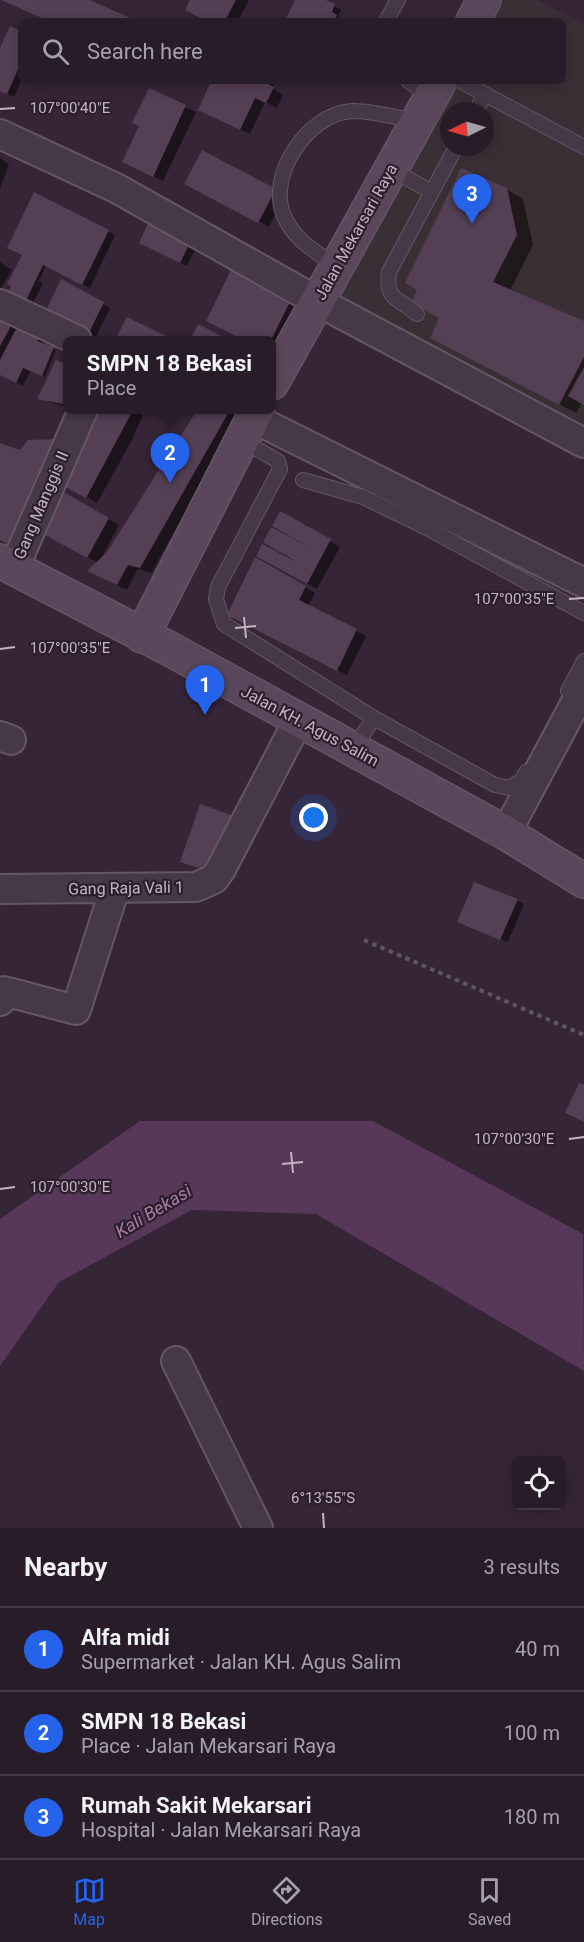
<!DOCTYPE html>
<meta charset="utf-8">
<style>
:root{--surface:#281c29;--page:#302531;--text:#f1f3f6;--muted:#a5a1a8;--line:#443a46;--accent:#2563eb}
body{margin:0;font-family:Roboto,sans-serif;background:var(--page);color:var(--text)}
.controls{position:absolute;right:18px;bottom:18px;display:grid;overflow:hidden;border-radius:9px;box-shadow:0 3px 15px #0003}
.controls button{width:54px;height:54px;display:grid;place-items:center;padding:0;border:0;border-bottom:2px solid var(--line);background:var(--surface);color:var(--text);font:30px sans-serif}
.compass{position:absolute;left:440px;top:102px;width:54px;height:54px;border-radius:50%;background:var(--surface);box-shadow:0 3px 15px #0003;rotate:265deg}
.you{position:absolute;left:314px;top:818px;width:21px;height:21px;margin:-15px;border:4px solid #fff;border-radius:50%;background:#1a73e8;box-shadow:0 0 0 9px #1a73e833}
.badge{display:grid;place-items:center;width:39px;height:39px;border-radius:50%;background:var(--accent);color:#fff;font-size:20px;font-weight:700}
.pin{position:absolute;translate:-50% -50px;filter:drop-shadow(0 2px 3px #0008)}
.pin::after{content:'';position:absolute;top:32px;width:21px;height:18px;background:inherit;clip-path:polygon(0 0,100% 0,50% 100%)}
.popup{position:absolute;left:63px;top:336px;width:213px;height:78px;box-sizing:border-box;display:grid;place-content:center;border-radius:9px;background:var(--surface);filter:drop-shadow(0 2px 4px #0005);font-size:20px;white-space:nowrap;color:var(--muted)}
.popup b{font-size:22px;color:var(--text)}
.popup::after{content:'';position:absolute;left:50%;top:100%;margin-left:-12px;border:12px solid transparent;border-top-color:var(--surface)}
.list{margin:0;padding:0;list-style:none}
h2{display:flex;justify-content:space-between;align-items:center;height:78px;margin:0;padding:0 24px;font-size:26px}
h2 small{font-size:20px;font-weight:400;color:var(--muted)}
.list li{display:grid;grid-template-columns:39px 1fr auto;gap:18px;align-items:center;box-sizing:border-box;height:84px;padding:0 24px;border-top:2px solid var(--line)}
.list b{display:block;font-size:22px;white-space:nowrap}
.list p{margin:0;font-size:20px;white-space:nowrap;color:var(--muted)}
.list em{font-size:20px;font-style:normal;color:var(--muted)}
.icon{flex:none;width:33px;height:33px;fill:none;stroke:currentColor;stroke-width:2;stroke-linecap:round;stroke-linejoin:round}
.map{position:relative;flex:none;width:584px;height:1528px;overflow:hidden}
.search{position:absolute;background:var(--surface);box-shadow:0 3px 15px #0003;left:18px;right:18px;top:18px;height:66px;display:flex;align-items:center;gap:15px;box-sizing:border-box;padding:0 21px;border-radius:9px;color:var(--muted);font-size:22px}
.sheet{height:330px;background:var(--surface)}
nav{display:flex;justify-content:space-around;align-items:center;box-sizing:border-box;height:84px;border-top:2px solid var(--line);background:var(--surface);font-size:16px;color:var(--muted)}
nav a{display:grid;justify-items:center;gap:3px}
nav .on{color:var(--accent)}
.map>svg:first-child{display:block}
.medical{fill:#3a2f35;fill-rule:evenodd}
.water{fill:#573858}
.shadow{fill:#0007}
.building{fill:#543f55}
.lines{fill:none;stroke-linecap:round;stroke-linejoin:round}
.lane-casing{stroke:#655666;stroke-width:16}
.street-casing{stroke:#655666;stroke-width:32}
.secondary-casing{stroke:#655666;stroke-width:36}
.path{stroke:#5e5566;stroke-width:4;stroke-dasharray:4.5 4.5;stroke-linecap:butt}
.lane{stroke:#473848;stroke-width:14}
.street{stroke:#473848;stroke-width:28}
.secondary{stroke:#5a475b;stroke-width:33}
.ticks{fill:none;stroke:#c4b3c4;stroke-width:2}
.labels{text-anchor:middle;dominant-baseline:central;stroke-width:4.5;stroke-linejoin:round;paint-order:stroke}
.street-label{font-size:16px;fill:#c4b3c4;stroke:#2c1e2d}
.water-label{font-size:18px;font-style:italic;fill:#a67fa8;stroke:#2c1e2d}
.ticks-label{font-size:15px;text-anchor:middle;fill:#c4b3c4;stroke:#2c1e2d;stroke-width:4.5;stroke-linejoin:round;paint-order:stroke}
</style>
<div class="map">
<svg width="584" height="1528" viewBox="0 0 584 1528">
<rect width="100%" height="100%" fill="#362537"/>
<!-- medical -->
<path class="medical" d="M484 0H538L584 23V443L317 301 439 81H563V21H473ZM449 111H485V147H449Z"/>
<!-- water -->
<path class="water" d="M140 1121H373L583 1234 584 1371 316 1214 192 1210 59 1282 0 1366V1219Z"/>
<!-- shadow -->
<path class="shadow" d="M192 0H249L238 21H209Z
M296 0H323L341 10 338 17 343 20 292 21Z
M21 33V81L14 97 0 90V52Z
M213 81H276L272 88 283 95 277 108 265 102 250 134 210 115Z
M150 90 196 112 163 181 134 167Z
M202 152 285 196 269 227 196 189Z
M0 158 9 164 0 189Z
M506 189 523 199 533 245 510 291 584 323V403L582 402 576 413 449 347Z
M35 194 115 235 90 288 46 266 39 281 43 283 29 311 7 300 24 255Z
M198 243 187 266 148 246Z
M0 262 12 270 0 290Z
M232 270 301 305 272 353V340H246L218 326Z
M88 296 110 308 95 339 52 318Z
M128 319 171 340H117Z
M0 321 45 341 43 345 56 350 45 377 31 370 23 386 0 374Z
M68 366V407L39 399Z
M94 410H145L132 440 97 503 68 487Z
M197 410H243L151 573 138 569 127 590 89 571 98 563 40 530 60 492 119 525 99 562 109 553Z
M281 513 340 547 317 589 258 555 282 554 297 540 274 525Z
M256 559 315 593 308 606 366 636 347 675 239 620Z
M517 900 524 904 508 942 466 925Z"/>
<!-- building -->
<path class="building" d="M1 0H90L137 21H49Z
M190 0H236L225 21H206L185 10Z
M295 0H326L335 4 332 12 337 15 334 21H290L286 19Z
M10 26 21 31V63L7 94 0 91V48Z
M211 81H263L274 87 266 103 255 98 240 130 198 110Z
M149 88 186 105 153 177 122 162 139 126 132 123Z
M202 150 276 189 258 223 184 184Z
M461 168 507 188 517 235 493 282 584 321V357L559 405 430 338 439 318 411 303 417 290 405 283Z
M34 192 109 230 82 285 43 265 22 309 5 300 11 286 7 284 22 255 7 248Z
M151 217 192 238 180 263 139 243Z
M232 268 292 298 271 340H244L206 321Z
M61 279 104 302 87 337 44 315Z
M127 317 168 337 166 340H115Z
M0 319 11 326 0 346Z
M198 324 229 340H190Z
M18 325 40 336 37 341 54 347 42 376 23 368 16 383 0 375V360Z
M56 360 68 365V405L37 399Z
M584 367V405L568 396Z
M92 410H133L86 498 56 482Z
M197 410H230L140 568 128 565 117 585 87 571 107 552Z
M59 439 9 545 0 540V443L20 450 28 440Z
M60 490 109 518 87 558 38 531Z
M280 511 331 539 307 584 256 556 262 544 297 562 263 542 271 527 309 547 272 526Z
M255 557 306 586 299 600 357 629 337 671 227 615Z
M200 804 234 816 214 873 180 862Z
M474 882 518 899 500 940 457 922Z
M579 1083 584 1085V1122L565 1113Z"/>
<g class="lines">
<!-- lane casing -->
<g class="lane-casing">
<path id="lane" d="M386 21 398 0
M408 81 431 97
M460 81 584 147
M476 111 485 94
M390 169 432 192
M337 266C316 252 295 241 284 216 266 175 309 112 353 111 374 111 397 118 417 121
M417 314C399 298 385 301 389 272L456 147
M241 440 278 461 280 469 218 587 216 599 224 624 374 718 495 785 509 788 522 780 526 772
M303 480 363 497 427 528 584 613
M568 691 584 661
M353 749 374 718"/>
</g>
<!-- street casing -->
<g class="street-casing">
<path id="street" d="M0 134 116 188 317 301 584 443
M0 304 77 340
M253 418 584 583
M14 568 83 410
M0 736 11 740
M506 833 584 687
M0 889 196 887 214 879 221 869 298 721
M0 1001 4 991 76 1010 115 888
M176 1361 258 1528"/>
</g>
<!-- secondary casing -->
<g class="secondary-casing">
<path id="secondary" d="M473 21 484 0
M272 383 440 81
M0 561 168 648 506 833 584 881
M142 636 257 410"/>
</g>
<!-- path -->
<path class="path" d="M364 940 584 1035"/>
<!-- lane -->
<use href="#lane" class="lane"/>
<!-- street -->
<use href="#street" class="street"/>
<!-- secondary -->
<use href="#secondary" class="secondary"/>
</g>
<!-- ticks -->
<path class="ticks" d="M0 109 15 108M569 599 584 598M244 617 246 638M235 628 256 626M0 649 15 647M569 1139 584 1137M291 1152 293 1173M282 1164 303 1162M0 1189 15 1187M323 1513 324 1528"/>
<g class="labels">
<!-- street labels -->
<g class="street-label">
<text transform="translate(356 232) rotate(-61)">Jalan Mekarsari Raya</text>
<text transform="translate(41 505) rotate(-67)">Gang Manggis II</text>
<text transform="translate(310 726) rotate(28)">Jalan KH. Agus Salim</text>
<text transform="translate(126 888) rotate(-1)">Gang Raja Vali 1</text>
</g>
<!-- water labels -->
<g class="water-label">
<text transform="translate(153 1211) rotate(-31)">Kali Bekasi</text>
</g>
</g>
<g class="ticks-label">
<text x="70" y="113">107°00'40"E</text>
<text x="514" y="604">107°00'35"E</text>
<text x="70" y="653">107°00'35"E</text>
<text x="514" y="1144">107°00'30"E</text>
<text x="70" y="1192">107°00'30"E</text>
<text x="323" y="1503">6°13'55"S</text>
</g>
</svg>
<div class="controls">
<button><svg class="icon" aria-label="locate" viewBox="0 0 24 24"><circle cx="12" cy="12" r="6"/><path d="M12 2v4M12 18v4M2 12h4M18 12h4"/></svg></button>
</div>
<svg class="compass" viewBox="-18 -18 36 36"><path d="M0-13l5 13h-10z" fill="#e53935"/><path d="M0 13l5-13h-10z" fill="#a5a1a8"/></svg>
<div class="you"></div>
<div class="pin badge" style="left:205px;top:715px">1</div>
<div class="pin badge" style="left:170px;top:483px">2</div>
<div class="popup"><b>SMPN 18 Bekasi</b>Place</div>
<div class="pin badge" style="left:472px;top:224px">3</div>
<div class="search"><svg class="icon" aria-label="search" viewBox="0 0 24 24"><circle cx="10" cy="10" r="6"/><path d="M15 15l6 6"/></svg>Search here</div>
</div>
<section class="sheet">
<h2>Nearby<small>3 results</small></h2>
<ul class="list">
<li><span class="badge">1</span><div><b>Alfa midi</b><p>Supermarket · Jalan KH. Agus Salim</p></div><em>40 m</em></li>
<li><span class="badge">2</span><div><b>SMPN 18 Bekasi</b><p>Place · Jalan Mekarsari Raya</p></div><em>100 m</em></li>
<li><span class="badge">3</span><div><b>Rumah Sakit Mekarsari</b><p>Hospital · Jalan Mekarsari Raya</p></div><em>180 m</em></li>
</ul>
</section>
<nav>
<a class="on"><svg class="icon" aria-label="map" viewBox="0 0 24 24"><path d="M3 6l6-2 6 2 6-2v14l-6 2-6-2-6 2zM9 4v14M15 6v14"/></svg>Map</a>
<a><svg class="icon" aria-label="directions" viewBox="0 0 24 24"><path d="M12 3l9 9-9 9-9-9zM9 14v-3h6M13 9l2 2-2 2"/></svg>Directions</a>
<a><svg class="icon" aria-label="saved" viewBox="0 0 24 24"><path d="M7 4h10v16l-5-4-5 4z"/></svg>Saved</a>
</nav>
